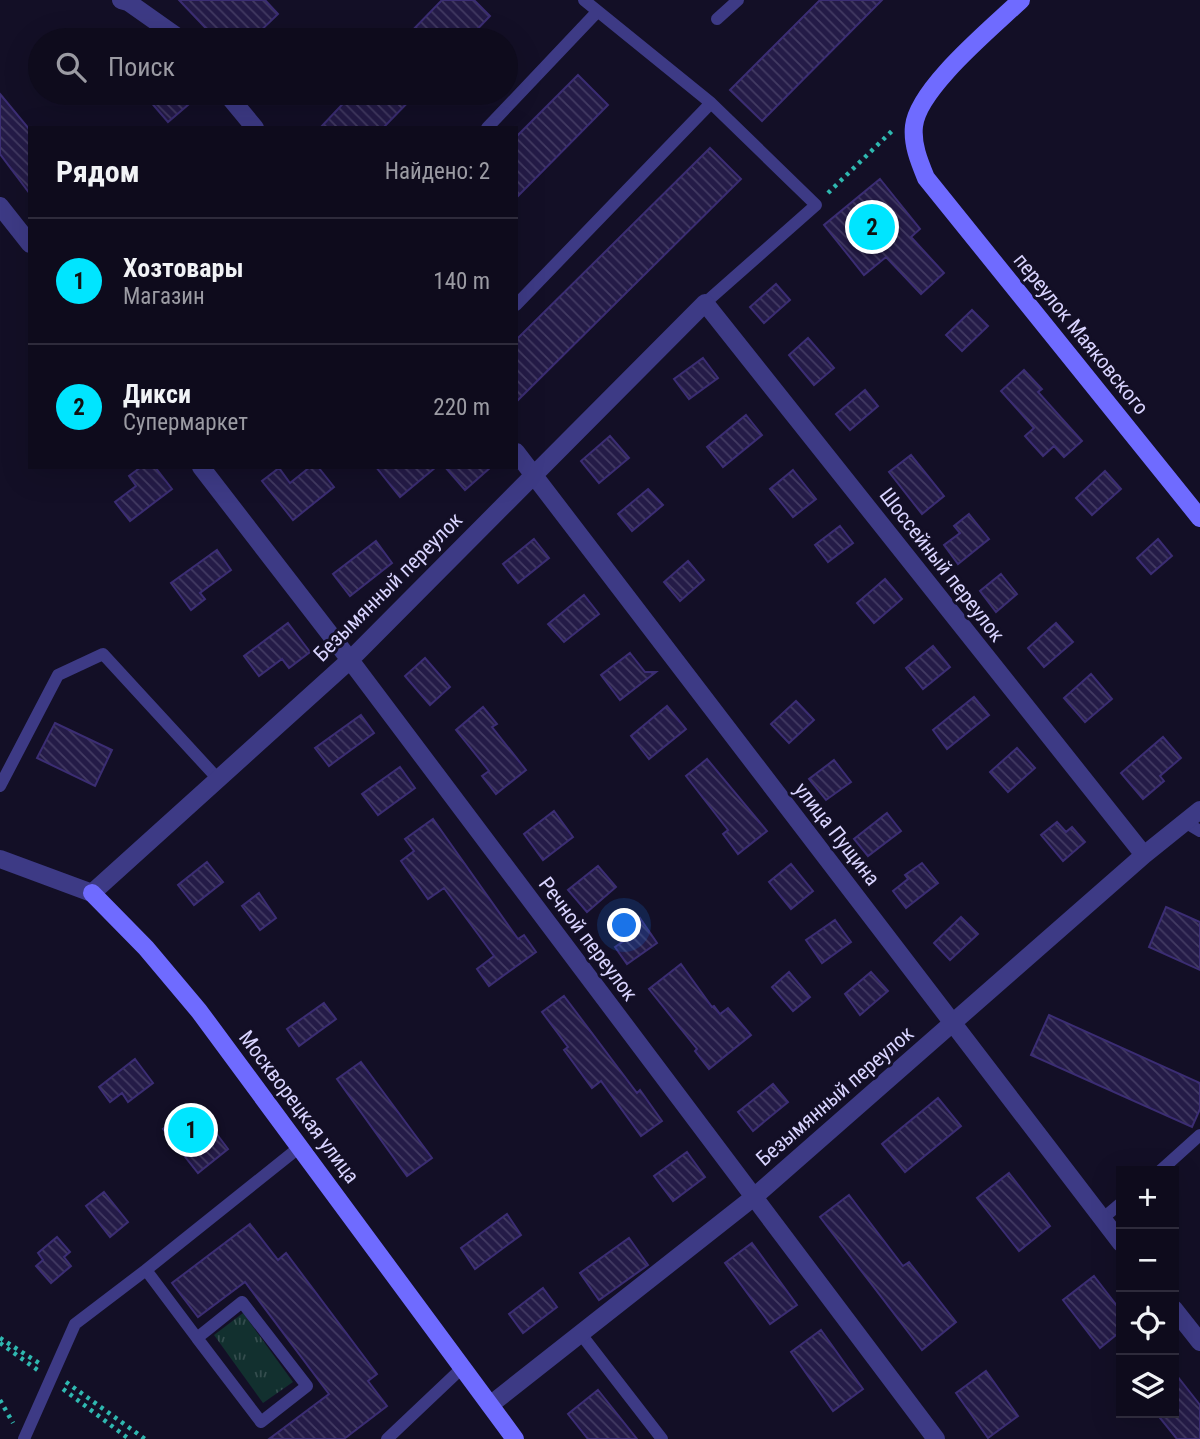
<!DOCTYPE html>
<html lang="ru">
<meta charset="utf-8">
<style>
:root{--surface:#0e0b1c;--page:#171425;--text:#f1f3f6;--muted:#9b9ba3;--line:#2e2b3b;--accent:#00e5ff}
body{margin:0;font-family:"Roboto Condensed",sans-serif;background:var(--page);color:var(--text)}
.controls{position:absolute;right:21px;bottom:21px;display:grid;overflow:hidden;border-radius:0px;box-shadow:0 7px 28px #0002}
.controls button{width:63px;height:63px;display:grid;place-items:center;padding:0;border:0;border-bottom:2px solid var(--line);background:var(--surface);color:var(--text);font:35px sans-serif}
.you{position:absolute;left:625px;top:926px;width:24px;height:24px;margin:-18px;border:5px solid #fff;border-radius:50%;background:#1a73e8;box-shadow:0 0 0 10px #1a73e833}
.badge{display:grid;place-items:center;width:46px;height:46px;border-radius:50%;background:var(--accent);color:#111;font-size:23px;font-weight:700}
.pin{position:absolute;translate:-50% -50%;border:4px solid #fff;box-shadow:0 2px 7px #0006}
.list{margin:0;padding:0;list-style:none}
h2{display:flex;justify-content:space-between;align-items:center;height:91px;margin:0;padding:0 28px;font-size:30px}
h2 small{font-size:23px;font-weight:400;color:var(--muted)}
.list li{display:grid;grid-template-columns:46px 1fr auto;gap:21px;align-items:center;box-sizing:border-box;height:126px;padding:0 28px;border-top:2px solid var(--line)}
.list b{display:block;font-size:26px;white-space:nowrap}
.list p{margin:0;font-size:23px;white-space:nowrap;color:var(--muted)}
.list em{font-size:23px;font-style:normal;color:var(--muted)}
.icon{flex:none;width:38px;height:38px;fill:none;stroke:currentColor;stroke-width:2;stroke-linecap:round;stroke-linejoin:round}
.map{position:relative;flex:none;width:1200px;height:1439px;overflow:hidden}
.search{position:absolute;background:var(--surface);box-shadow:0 7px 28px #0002;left:28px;top:28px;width:490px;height:77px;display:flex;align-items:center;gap:18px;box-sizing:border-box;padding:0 24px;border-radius:38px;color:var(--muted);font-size:26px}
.panel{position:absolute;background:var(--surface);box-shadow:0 7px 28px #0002;left:28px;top:126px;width:490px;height:343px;border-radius:0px}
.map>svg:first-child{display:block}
.park{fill:url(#park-tufts)}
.building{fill:url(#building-back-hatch);stroke:#3b2d73;stroke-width:2}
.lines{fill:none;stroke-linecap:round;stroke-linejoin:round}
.path{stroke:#2fb8b0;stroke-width:4.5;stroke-dasharray:3.5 5;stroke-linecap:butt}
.lane{stroke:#3d3a85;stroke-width:12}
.street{stroke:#3d3a85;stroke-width:18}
.secondary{stroke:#6f6bff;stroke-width:18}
.labels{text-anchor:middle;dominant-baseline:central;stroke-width:6;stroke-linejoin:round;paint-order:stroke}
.street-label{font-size:21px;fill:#d9d4ff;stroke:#130f26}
</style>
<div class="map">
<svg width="1200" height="1439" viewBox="0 0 1200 1439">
<defs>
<pattern id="park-tufts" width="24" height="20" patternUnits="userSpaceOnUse" patternTransform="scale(1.75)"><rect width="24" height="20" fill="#12302f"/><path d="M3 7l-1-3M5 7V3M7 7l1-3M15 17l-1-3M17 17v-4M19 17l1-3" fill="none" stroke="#344d4e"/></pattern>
<pattern id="building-back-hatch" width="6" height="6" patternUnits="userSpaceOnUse" patternTransform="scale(1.75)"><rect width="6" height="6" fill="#241b47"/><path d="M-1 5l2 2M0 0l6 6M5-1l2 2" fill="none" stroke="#433b63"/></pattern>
</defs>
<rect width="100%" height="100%" fill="#130f26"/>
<!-- park -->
<path class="park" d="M243 1313 293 1382 263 1403 214 1335Z"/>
<!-- building -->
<path class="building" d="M179 0H265L278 14 251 40H217Z
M442 0H474L490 16 467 40H403Z
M820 0H882L762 121 730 90Z
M578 75 608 105 516 198V137Z
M143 93H202L168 122Z
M353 93H417L383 128H320Z
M0 94 30 130V194L0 154Z
M710 148 741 179 516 402V340Z
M880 179 920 229 911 237 944 273 921 294 886 257 864 275 824 225Z
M776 284 790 300 764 323 750 307Z
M972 310 988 326 962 351 946 335Z
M808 338 834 368 814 385 789 355Z
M703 358 718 378 689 399 674 379Z
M1024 370 1042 389 1038 392 1082 441 1064 457 1054 446 1043 456 1025 436 1034 428 1001 391Z
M865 390 878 406 850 430 836 414Z
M746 415 762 435 723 467 707 447Z
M610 436 629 458 599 483 581 461Z
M911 455 944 496 922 514 889 472Z
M141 467H155L172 489 130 521 115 502 136 486 129 476Z
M310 467H318L334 487 293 520 262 481 279 468 290 483Z
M376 467H436L400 497Z
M445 467H491L465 490Z
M793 470 816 499 793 517 770 489Z
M1105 471 1121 489 1092 515 1076 498Z
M648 489 663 505 632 531 618 514Z
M969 514 989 539 958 564 944 545 960 533 954 526Z
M840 526 853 543 828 562 815 545Z
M534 539 549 558 518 583 503 564Z
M1158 539 1172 556 1151 574 1137 558Z
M376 541 392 563 350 596 333 574Z
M217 550 231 570 200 593 205 599 191 610 171 583Z
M688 561 704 580 680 601 664 582Z
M1001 574 1017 594 996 612 980 591Z
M885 579 902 599 874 623 857 603Z
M584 595 599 614 564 642 548 624Z
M288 623 310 652 289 668 282 659 259 676 244 656Z
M1056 623 1073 642 1044 667 1028 648Z
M933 646 950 667 923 689 906 668Z
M630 653 645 672H656L620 700 601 675Z
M425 658 450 687 430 705 405 676Z
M1091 674 1112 699 1085 722 1064 698Z
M974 697 989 715 947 749 933 730Z
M796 701 814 720 789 743 771 724Z
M667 706 686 729 649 759 631 736Z
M483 707 497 724 492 727 526 770 496 794 482 776 489 771 456 730Z
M361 715 374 733 329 766 315 748Z
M55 723 112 750 95 786 37 758Z
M1163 737 1181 758 1160 776 1164 781 1143 799 1121 773Z
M1017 748 1035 768 1008 792 990 772Z
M707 759 767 831 738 854 723 834 728 830 686 776Z
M834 760 851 782 826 800 809 779Z
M400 767 415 788 378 815 362 794Z
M554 811 573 837 543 860 524 834Z
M887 813 901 831 868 856 854 839Z
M433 819 518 939 524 935 536 952 489 986 477 969 494 956 444 888 428 899 401 861 414 851 405 839Z
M1057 822 1066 832 1072 827 1085 842 1063 861 1041 835Z
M207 862 223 882 194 905 178 885Z
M922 863 938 883 906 908 893 891 908 879 905 875Z
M791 864 813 891 791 909 769 882Z
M598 866 616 887 587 912 568 890Z
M259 893 276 918 260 930 242 906Z
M1166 907 1200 922V970L1149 947Z
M961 917 978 934 950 960 934 943Z
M640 918 657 943 627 964 615 947 631 936 625 928Z
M835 920 851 942 822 963 806 940Z
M681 964 712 1007 714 1006 720 1014 728 1008 751 1035 709 1069 695 1051 697 1049 649 989Z
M789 972 810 997 793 1011 772 987Z
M871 972 888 991 860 1015 845 994Z
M564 996 637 1093 640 1090 662 1121 641 1136 601 1081 592 1088 564 1050 568 1047 542 1012Z
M324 1003 336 1019 299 1046 287 1029Z
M1049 1015 1200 1083V1109L1192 1127 1031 1055Z
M135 1059 153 1083 128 1102 122 1093 110 1102 99 1087Z
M361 1062 432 1158 407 1176 337 1079Z
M773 1084 788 1102 753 1131 738 1112Z
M938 1098 961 1126 905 1172 882 1144Z
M194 1104 228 1149 198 1173 163 1129Z
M687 1152 705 1177 673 1201 654 1176Z
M1009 1173 1050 1226 1019 1251 977 1198Z
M104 1192 128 1222 110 1237 86 1206Z
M849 1195 903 1266 909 1262 956 1322 922 1350 820 1217Z
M507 1214 521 1235 475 1269 461 1248Z
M250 1224 278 1260 286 1253 377 1374 368 1381 387 1406 344 1439H269L329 1394 245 1282 198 1317 172 1283Z
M57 1237 70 1252 64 1257 71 1266 51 1283 36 1266 43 1260 38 1253Z
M629 1238 648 1265 599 1300 580 1273Z
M752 1243 797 1305 770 1324 725 1263Z
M1094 1276 1121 1311V1331L1100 1348 1063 1300Z
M543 1288 557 1307 523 1333 509 1314Z
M821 1330 863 1389 833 1411 791 1352Z
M986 1371 1018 1416 988 1438 956 1393Z
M1174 1372 1200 1405V1439H1177L1156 1413H1174Z
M598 1390 637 1439H588L568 1414Z"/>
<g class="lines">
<!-- path -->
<path class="path" d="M828 193 894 129
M0 1338 42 1365
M0 1343 39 1371
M66 1382 145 1439
M63 1389 129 1439
M0 1400 13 1423"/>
<!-- lane -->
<path class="lane" d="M584 0 711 103
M717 19 738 0
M487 128 597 12
M516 305 711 103 816 205 705 303
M0 786 58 675 103 654 218 779
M1185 822 1200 831
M1160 1171 1200 1135
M1102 1219 1121 1203
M580 1333 662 1439
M197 1338 261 1422 307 1386 242 1302 197 1338 146 1270 301 1146
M24 1439 75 1324 146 1270
M387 1439 462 1368"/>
<!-- street -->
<path class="street" d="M121 0 128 2 182 40
M226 93 255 128
M0 206 30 244
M516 452 1121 1243
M201 467 350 660 936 1439
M0 859 92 893 350 660 705 303 1144 855
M1174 1309 1200 1342
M490 1405 754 1197 1144 855 1200 810"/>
<!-- secondary -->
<path class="secondary" d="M1021 0C993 27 918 88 914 126 912 144 919 161 926 178L1200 518
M92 893 146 948 199 1011 515 1439"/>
</g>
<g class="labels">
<!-- street labels -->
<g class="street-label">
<text transform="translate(1081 334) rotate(51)">переулок Маяковского</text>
<text transform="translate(942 565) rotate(52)">Шоссейный переулок</text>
<text transform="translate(388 587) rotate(-45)">Безымянный переулок</text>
<text transform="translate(837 834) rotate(52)">улица Пущина</text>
<text transform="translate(588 939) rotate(53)">Речной переулок</text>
<text transform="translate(835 1096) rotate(-41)">Безымянный переулок</text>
<text transform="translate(299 1107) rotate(53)">Москворецкая улица</text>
</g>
</g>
</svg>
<div class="controls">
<button>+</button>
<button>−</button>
<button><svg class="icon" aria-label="locate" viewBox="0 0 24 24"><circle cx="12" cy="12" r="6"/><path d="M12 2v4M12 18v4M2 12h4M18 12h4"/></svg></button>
<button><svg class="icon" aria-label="layers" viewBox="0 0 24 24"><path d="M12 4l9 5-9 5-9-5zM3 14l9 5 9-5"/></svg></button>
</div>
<div class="you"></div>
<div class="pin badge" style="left:191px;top:1130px">1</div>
<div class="pin badge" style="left:872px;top:227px">2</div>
<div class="search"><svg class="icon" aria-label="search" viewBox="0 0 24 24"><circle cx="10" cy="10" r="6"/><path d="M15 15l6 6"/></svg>Поиск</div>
<section class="panel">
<h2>Рядом<small>Найдено: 2</small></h2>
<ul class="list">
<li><span class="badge">1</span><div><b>Хозтовары</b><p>Магазин</p></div><em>140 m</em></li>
<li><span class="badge">2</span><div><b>Дикси</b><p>Супермаркет</p></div><em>220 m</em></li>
</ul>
</section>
</div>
